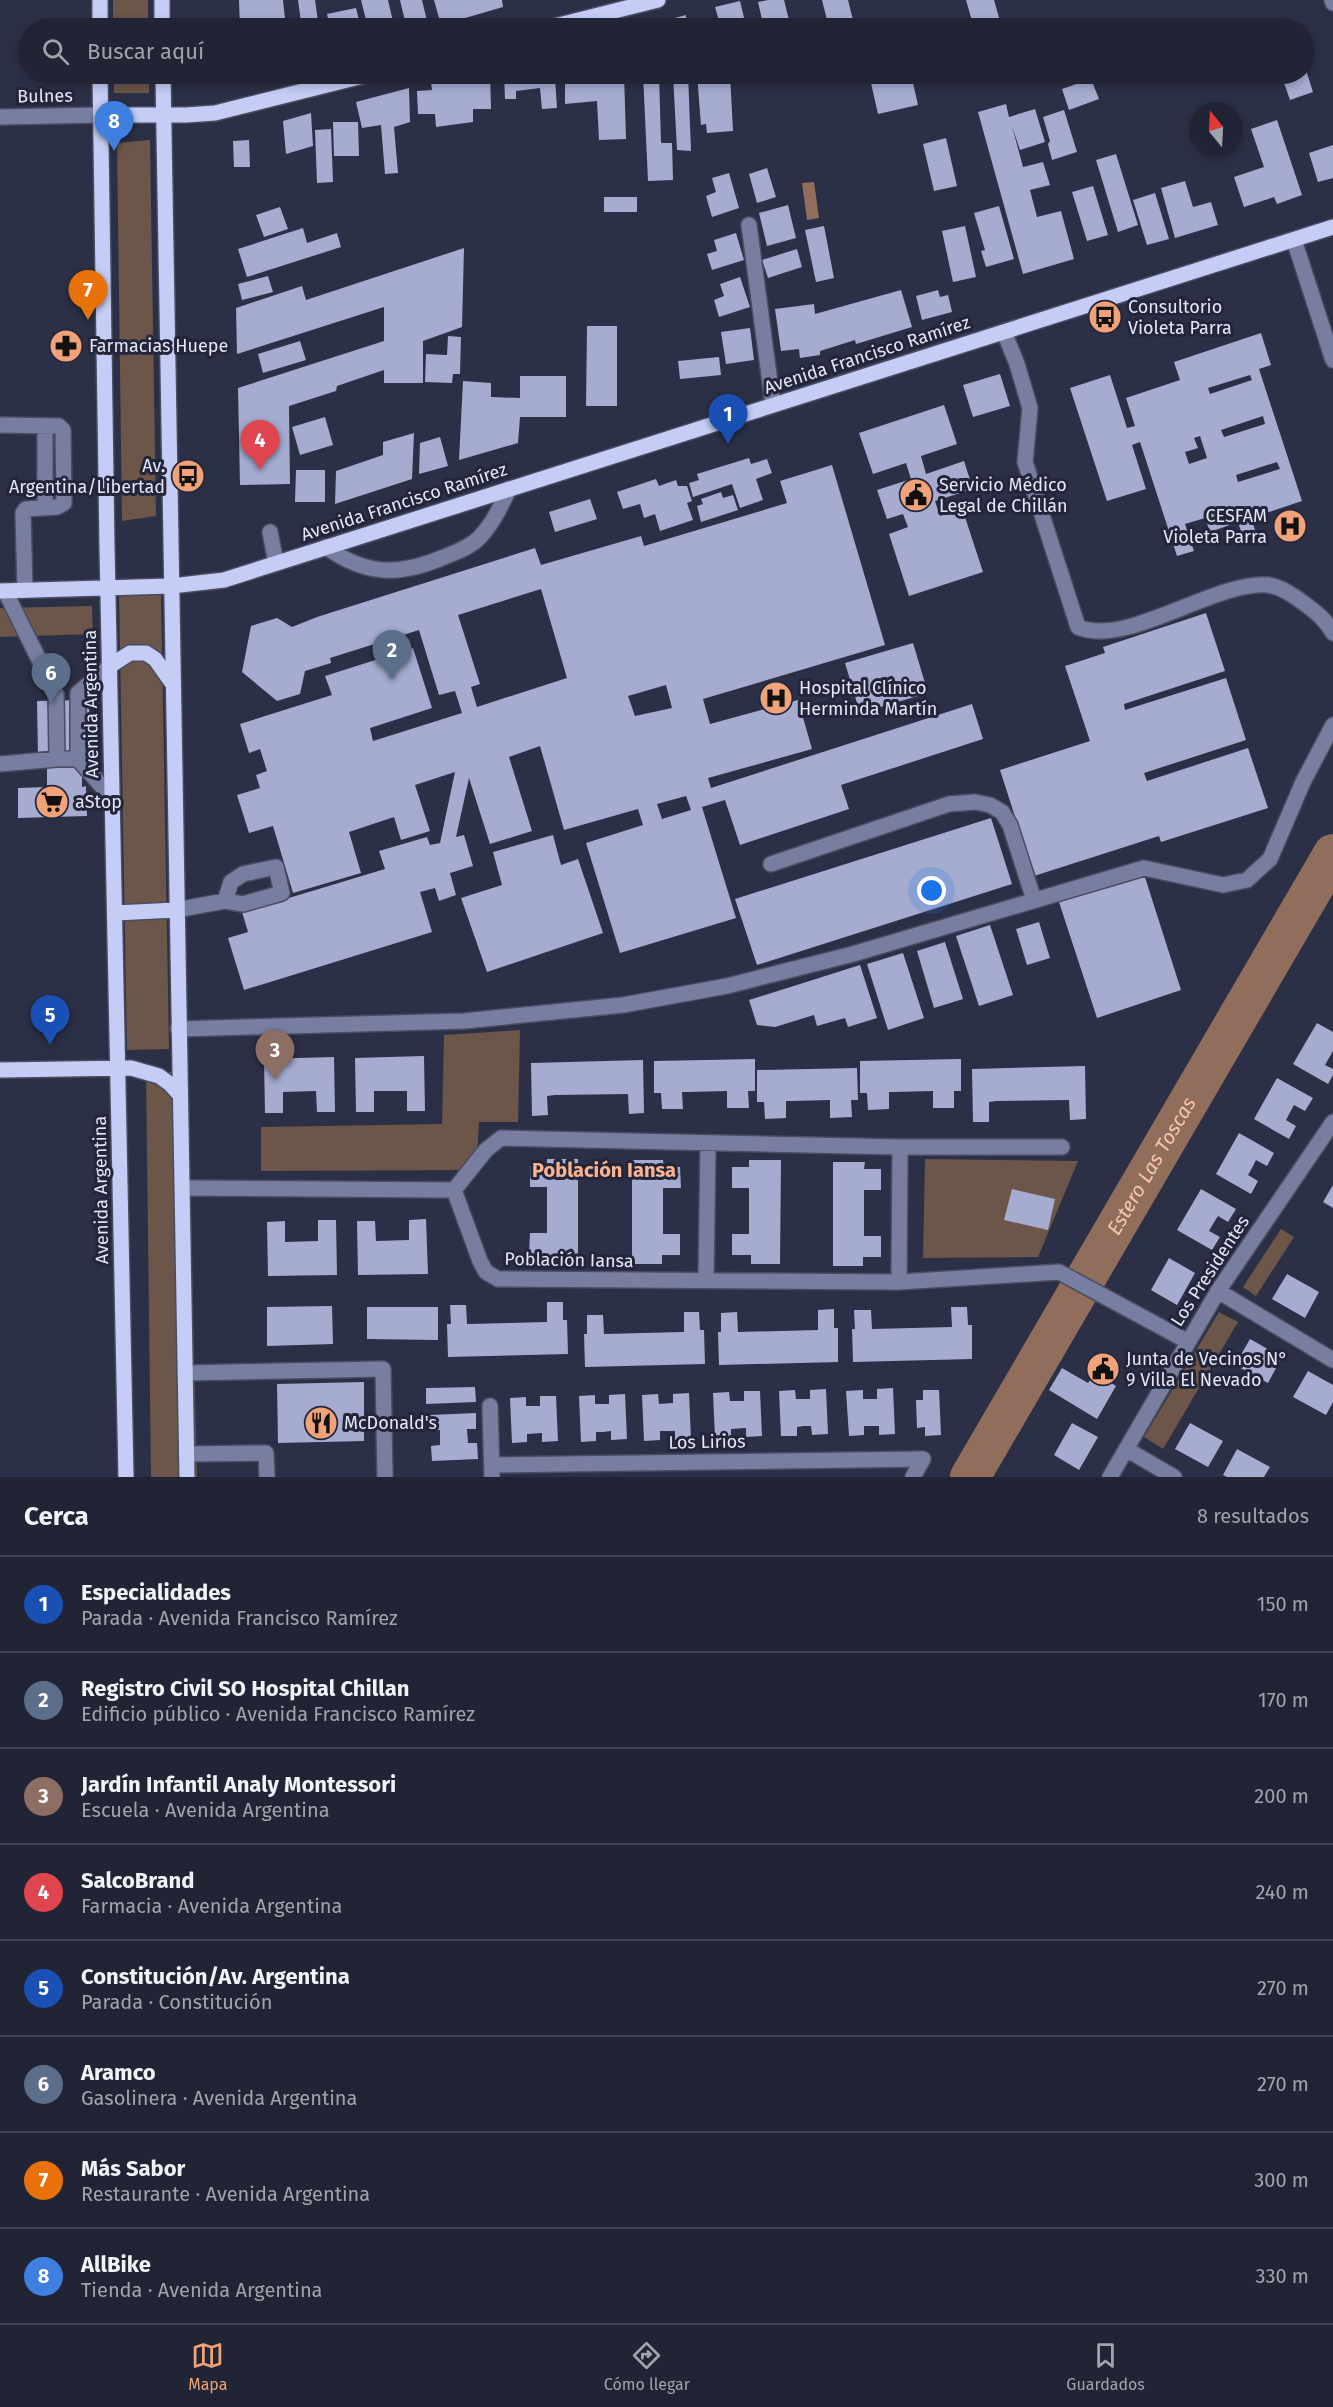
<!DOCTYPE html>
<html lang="es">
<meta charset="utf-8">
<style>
:root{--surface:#212434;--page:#2d3040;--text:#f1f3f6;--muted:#a2a4ac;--line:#3e414f;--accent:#f0a279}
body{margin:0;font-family:"Fira Sans",sans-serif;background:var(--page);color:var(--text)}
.compass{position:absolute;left:1189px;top:102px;width:54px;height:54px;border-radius:50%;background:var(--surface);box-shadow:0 3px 9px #0003;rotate:342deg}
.you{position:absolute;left:932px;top:891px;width:21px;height:21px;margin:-15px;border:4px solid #fff;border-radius:50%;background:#1a73e8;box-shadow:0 0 0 9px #1a73e833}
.badge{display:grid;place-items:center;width:39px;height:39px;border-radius:50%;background:var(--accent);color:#fff;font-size:20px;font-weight:700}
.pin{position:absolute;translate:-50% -50px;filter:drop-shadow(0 2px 3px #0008)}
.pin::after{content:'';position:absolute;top:32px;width:21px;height:18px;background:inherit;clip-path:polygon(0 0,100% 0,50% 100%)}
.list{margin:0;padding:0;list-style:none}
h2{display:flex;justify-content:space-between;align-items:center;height:78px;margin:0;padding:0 24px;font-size:26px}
h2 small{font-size:20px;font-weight:400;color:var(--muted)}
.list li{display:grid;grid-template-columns:39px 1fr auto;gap:18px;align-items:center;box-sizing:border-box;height:96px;padding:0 24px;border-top:2px solid var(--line)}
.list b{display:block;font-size:22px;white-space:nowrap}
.list p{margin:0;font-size:20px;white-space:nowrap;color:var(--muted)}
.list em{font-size:20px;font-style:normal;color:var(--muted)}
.icon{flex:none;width:33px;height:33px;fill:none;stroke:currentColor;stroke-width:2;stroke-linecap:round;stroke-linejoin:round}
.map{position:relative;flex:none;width:1333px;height:1477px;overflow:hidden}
.search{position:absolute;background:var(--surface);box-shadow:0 3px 9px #0003;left:18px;right:18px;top:18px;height:66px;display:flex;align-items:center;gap:15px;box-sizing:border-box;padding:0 21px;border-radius:33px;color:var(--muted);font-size:22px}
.sheet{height:846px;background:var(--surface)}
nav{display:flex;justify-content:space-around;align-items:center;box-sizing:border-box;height:84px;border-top:2px solid var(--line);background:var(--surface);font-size:16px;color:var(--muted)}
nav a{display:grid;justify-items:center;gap:3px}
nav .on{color:var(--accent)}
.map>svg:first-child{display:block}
.green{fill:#6c5549}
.water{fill:#916d5b}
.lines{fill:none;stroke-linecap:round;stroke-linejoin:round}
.river{stroke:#916d5b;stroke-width:40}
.building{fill:#a5acd0;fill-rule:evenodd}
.minor-casing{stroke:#494d62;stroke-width:18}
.major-casing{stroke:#494d62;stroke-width:18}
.minor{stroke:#787e9f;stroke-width:15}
.major{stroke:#c5cdf6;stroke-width:15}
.labels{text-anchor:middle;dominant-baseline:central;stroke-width:6;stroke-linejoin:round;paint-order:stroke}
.street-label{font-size:18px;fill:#e4e7f6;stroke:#23263b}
.poi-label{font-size:18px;fill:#e4e7f6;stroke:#23263b;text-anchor:start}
.water-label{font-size:20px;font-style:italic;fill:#f9c7ae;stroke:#23263b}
.neighbourhood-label{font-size:20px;font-weight:bold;fill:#fdb48e;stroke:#23263b}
</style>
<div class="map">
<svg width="1333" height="1477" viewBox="0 0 1333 1477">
<rect width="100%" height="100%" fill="#2c3046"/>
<!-- green -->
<path class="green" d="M113 0H148V28H113Z
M114 74H149V93H114Z
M150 140 156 516 122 521 117 143Z
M161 592 169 1049 127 1050 119 593Z
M92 606 93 634 0 637V608Z
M520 1030 518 1122H479L476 1170 261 1171V1127L442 1124 444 1035Z
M146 1072H187L197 1477H151Z
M925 1159 1078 1161 1038 1257 923 1258Z
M1281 1229 1294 1237 1256 1296 1243 1287Z
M1219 1312 1238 1322 1163 1449 1144 1437Z"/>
<!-- water -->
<path class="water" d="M814 182 819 218 807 220 802 183Z"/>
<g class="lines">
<!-- river -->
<path class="river" id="s1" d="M970 1477 1333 854"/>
</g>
<!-- building -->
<path class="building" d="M239 0H283L286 28H240Z
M298 0H315L319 28H290V24L301 22Z
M361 0H388L394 26 368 28Z
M400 0H422L427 21 406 25Z
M434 0H502L503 7 441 25Z
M768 0H784L791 28H775L774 26 764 28 758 2Z
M822 0H848L855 28H829Z
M966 0H994L1002 28H974Z
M740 1 746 26 721 28 715 7Z
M356 8 361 28H330L327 14Z
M686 15 687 28H671V19Z
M665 21 666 28H637Z
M1305 67 1313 92 1290 100 1281 74H1305Z
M463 74H471L472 78 481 75V74H490L491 109H473V122L436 127 435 114H418L417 91 432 90 431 82Z
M504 74H624L626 139 599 140 597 101 565 104V77L555 78 557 108 542 109 540 88 516 91V99H505Z
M643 74H659L661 143H672L673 180 648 181Z
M673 74H688L691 151 677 150Z
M697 74H730L733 131 707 133 706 124 701 125Z
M869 74H911L918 105 878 114Z
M1091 79 1099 99 1069 110 1062 89Z
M409 88 410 122 394 127 398 173 385 174 381 125 362 128 356 102Z
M1006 104 1009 117 1035 109 1045 142 1020 150 1012 126 1023 167 1043 162 1050 185 1030 190 1037 217 1061 211 1074 259 1023 274 978 112Z
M1064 110 1077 152 1052 160 1048 144 1050 141 1043 117Z
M311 113 313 146 286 154 283 121Z
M1277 120 1302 195 1277 204 1274 197 1244 207 1234 177 1264 167 1251 129Z
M333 122H358L359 156H334Z
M331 129 333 182 317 183 315 130Z
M946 138 957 186 934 191 923 144Z
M249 140 250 167H234L233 141Z
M1333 145V178L1318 182 1309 153Z
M1116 154 1138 225 1118 232 1096 160Z
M767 168 776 197 757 203 749 174Z
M729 173 739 208 712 217 706 196 716 192 712 178Z
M1185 181 1193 207 1211 202 1218 225 1175 238 1161 188Z
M1093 186 1108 235 1087 241 1072 192Z
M1155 193 1169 239 1147 245 1133 200Z
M604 197H637V212H604Z
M788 205 796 238 767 246 759 213Z
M999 206 1014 259 986 267 981 251 985 250 974 213Z
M280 207 288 229 264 237 256 215Z
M824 226 834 278 816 282 805 230Z
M965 226 976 277 953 282 942 231Z
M303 228 307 243 337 233 341 247 247 277 238 249Z
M736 233 744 260 712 270 707 254 717 251 714 240Z
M464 248 462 327 423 341V383H384V370L337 386 336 391 289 406 290 484 240 485 238 388 384 341V307L237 354 236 308 302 286 306 300Z
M797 249 802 267 768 278 762 260Z
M268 276 273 292 242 300 238 284Z
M740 277 750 307 719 317 714 300 724 296 720 284Z
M901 290 912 327 856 344 855 340 820 351V355L800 358 799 349 781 351 775 309 814 304 815 314Z
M938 290 940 297 948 295 952 312 922 320 916 296Z
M587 326H617V406H586Z
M750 328 754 360 726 364 721 332Z
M1261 333 1271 365 1259 369 1302 501 1251 518 1256 533 1243 538 1238 522 1210 532 1205 518 1185 524 1194 551 1177 556 1140 442 1132 445 1146 489 1107 501 1070 388 1110 375 1127 428 1135 426 1126 398 1180 380 1174 362ZM1250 375 1252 380 1210 394 1208 388ZM1263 416 1265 424 1224 437 1221 430ZM1200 436 1207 458 1189 464 1185 452 1198 448 1194 438ZM1277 462 1280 469 1238 482 1236 475Z
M448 336 461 337 460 374H453L452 383 425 382 426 354 447 355Z
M300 341 306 360 263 373 258 354Z
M719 357 721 375 680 379 678 361Z
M1000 374 1010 406 973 417 963 385Z
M520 376H566V417H520L518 443 459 460 463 381 491 383V397L520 398Z
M944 405 957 444 921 456 926 474 964 461 973 489 935 501 940 516 962 508 983 572 909 596 889 534 908 527 903 514 887 519 877 490 911 479 906 463 873 474 859 433Z
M325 417 333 445 300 455 292 427Z
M414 433 412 479 335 504 336 471 383 455V442Z
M440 437 448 466 419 474 420 443Z
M749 458 751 464 767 459 772 473 756 479 763 500 740 508 732 484 693 497 689 483 699 480 697 474Z
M832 465 885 645 703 699 710 724 798 700 812 749 708 778 711 788 972 704 983 739 841 785 849 809 740 845 725 800 702 807 736 918 620 953 586 843 643 825 638 809 564 830 540 746 509 757 532 831 490 844 469 778 456 837 464 835 473 866 450 873 456 895 439 901 435 888 420 892 432 932 244 990 228 938 248 932 242 912 385 869 379 851 427 837 430 845 440 843 455 772 415 785 430 831 401 840 394 817 349 832 361 873 293 893 273 826 249 833 237 795 260 788 256 775 267 771 260 749 249 753 240 724 332 695 325 676 413 648 432 708 370 728 373 741 462 713 455 691 439 695 419 630 330 658 331 663 305 671 300 694 277 701 242 672 251 626 277 618 292 627 317 617 535 548 541 565 641 536 644 546 787 503 780 481ZM541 589 567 678 477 707 471 687 480 684 458 615ZM666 685 672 708 635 716 628 696ZM686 796 691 810 662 819 657 804Z
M296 470H325V502H295Z
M656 479 659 486 676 480 678 486H687L692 501 687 503 693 520 660 531 655 514 644 518 640 504 623 509 617 492Z
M721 492 723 498 733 495 738 510 701 522 697 506 703 504 701 499Z
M590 499 597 519 555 532 549 512Z
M1206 613 1225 671 1124 704 1125 710 1226 678 1246 740 1144 773 1147 781 1248 748 1268 808 1161 842 1159 836 1034 876 1000 770 1090 741 1065 666 1105 653 1103 647Z
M913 643 928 693 860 713 845 663Z
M89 700 90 755H82V787L86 786 87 816 18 818V788L47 787V758H38L37 701Z
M991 818 1012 884 757 965 735 899Z
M553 835 561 865 578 859 603 933 487 972 461 898 502 885 493 852Z
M1143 871 1181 990 1097 1018 1058 899Z
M1039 922 1050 958 1027 965 1016 929Z
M990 925 1013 995 979 1006 956 936Z
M945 942 963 999 934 1008 917 951Z
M903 953 924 1018 888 1030 867 964Z
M860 965 877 1018 848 1027 845 1018 817 1026 814 1015 775 1027 757 1025 749 1000Z
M1317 1023 1333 1032V1051L1325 1065 1333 1069V1075L1328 1084 1293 1064Z
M424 1056 425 1111H407V1091H374V1112H356L355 1058Z
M334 1057 335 1112H317L316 1091 283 1092V1113H265L264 1059Z
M755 1059V1091H748L749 1108H727V1091L687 1092H682L683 1109H662L661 1093H654V1061Z
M961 1059V1091H954V1108H933V1091L893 1092H889V1109L868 1110 867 1093H860V1061Z
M643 1060 644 1113 629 1114 628 1094 555 1095 547 1096 548 1115 532 1116 531 1063Z
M1085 1066 1086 1119 1070 1120 1069 1100 996 1101 989 1102V1122H973L972 1069Z
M857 1068 858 1100H851L852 1117 830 1118V1100L790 1101H786V1118L765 1119 764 1102H757V1070Z
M1277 1078 1313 1098 1305 1111 1294 1105 1286 1120 1296 1126 1289 1139 1254 1119Z
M1239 1133 1274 1153 1267 1166 1256 1160 1252 1168 1248 1175 1258 1181 1251 1194 1216 1174Z
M547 1159H578V1263H548V1254H529L530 1233H547V1187H530V1166H547Z
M632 1160H663L664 1167H680L681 1188H663V1234H680V1255H662V1264H632Z
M749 1160H781L780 1264H751V1255H732V1234H749V1188H732V1167H749Z
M833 1162H865L864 1169H881V1190H864V1236H881V1257H863V1266H833Z
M1333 1185V1208L1323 1202Z
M1012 1189 1055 1199 1048 1230 1004 1220Z
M1201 1189 1236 1209 1228 1222 1218 1216 1213 1224 1209 1231 1220 1237 1212 1250 1177 1230Z
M426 1219 428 1274 358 1275 357 1221H375L376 1241 409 1240V1220Z
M318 1220H336L337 1275 268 1276 267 1222 285 1221V1242L318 1241Z
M1169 1258 1195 1273 1177 1305 1151 1290Z
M1287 1274 1319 1292 1305 1318 1272 1299Z
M547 1302H563V1320H567L568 1354 448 1357 447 1324H451L450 1305H466L467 1324 547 1322Z
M332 1306 333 1344 267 1346V1307Z
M367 1307H438V1340L367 1339Z
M951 1307H967L968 1325H972V1359L853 1362 852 1329H855L854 1310H871L872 1329 952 1327Z
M834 1309V1328H838V1362L719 1365 718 1332H721V1313L737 1312 738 1332 818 1330V1310Z
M684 1312H699L700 1330H704L705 1364 585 1367 584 1334H587V1315H603L604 1334 684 1332Z
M1250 1339 1282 1357 1268 1383 1235 1365Z
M1062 1368 1088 1383 1095 1373 1116 1386 1097 1419 1049 1390Z
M1308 1371 1333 1385V1402L1326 1415 1293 1397Z
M364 1382V1441L278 1443 277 1384Z
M475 1387 476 1402 426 1404V1388Z
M893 1388 895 1434 879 1435V1426H864V1435L849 1436 846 1391 863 1390V1399H877V1389Z
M826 1389 828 1434 812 1435 811 1426H804L797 1427V1436H781L779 1391 795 1390 796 1399H810V1390Z
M923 1390H939L941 1435 925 1436V1427L917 1428 916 1400H923Z
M744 1391H760L762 1436 746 1437V1428L731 1429V1438H715L713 1393 729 1392 730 1401H744Z
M689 1393 691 1439 675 1440V1431H660V1440L644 1441 642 1395 658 1394 659 1404 673 1403V1394Z
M625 1394 627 1439 611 1440V1431L603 1432H596V1441L581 1442 579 1396 595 1395V1404H609V1395Z
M540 1396H556L558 1441 542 1442V1433L527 1434V1442L512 1443 510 1398 526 1397V1406H540Z
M476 1413V1429H467L468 1443H477L478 1459 432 1461 431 1446 440 1445V1430L431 1431 430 1415Z
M1072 1423 1098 1437 1079 1470 1054 1455Z
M1190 1423 1223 1441 1208 1467 1175 1449Z
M1237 1449 1270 1467 1264 1477H1227L1223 1475Z"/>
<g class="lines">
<!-- minor casing -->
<g class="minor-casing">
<path id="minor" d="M1332 0 1333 3
M0 117 101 115
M749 225 773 405
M1294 240 1333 360
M1004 332 1017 364 1030 408 1025 462 1078 627C1127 648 1213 581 1268 585 1282 587 1294 596 1305 604 1317 613 1326 620 1333 633
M0 425 59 426 63 430 64 503 57 507 26 509 23 513 25 590
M45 508V426
M270 532 276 563
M326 547C366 576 400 576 444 557 456 552 471 547 480 537 493 523 501 506 509 489
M5 591 56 694 57 759H78
M110 666 78 693V759L113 799
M0 764 57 759
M771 864 949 804 975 802 990 805 1002 812 1010 825 1034 900
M176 910 225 901 243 904 282 893 276 867 243 874 231 882 225 901
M178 1029 464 1021 623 1005 727 986 853 954 1144 868 1223 885 1247 880 1270 859 1303 782 1333 725
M1062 1147H900L501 1138 486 1150 454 1190 480 1261 486 1272 498 1279 899 1282 1059 1272 1187 1341
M182 1188 454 1190
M706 1281 708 1143
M899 1282 900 1147
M1218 1291 1333 1360
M185 1373 383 1369 385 1477
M490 1406 492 1477
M1126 1449 1174 1477
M186 1454 266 1453 267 1477
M492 1465 923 1459
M913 1477 923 1459
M1110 1477 1218 1291 1333 1122"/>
</g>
<!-- major casing -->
<g class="major-casing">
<path id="major" d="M100 0V28
M162 0V28
M547 28 658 0
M100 74 107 547 126 1477
M163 74 187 1477
M101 115H186L215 113 371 74
M0 591 171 586 224 580 1333 227
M110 666 130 653H146L155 659 172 683
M115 913 176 910
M0 1070 131 1068 159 1076 170 1084 180 1095"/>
</g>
<!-- minor -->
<use href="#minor" class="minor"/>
<!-- major -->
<use href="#major" class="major"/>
</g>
<!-- icons -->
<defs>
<g id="bus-disc" transform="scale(1.725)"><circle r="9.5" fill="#f0a279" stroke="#23263b"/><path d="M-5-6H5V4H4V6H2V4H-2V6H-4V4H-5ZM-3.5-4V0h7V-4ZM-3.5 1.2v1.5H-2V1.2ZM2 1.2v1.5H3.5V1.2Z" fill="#111"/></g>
<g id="pharmacy-disc" transform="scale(1.725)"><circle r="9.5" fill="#f0a279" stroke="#23263b"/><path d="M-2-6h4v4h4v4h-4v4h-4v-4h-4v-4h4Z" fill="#111"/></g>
<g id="civic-disc" transform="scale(1.725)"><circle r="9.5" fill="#f0a279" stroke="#23263b"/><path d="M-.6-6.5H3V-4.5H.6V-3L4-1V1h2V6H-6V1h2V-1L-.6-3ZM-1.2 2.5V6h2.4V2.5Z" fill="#111"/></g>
<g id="hospital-disc" transform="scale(1.725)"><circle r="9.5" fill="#f0a279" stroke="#23263b"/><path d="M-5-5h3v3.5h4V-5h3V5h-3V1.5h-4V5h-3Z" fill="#111"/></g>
<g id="supermarket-disc" transform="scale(1.725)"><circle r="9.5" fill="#f0a279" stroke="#23263b"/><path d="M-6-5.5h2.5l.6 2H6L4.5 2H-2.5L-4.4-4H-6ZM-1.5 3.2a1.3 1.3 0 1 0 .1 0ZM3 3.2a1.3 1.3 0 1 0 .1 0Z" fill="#111"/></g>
<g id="restaurant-disc" transform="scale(1.725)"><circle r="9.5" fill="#f0a279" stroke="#23263b"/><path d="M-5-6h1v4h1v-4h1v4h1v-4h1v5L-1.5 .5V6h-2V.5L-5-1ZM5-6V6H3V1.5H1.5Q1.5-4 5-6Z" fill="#111"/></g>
</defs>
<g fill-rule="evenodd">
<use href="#bus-disc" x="1105" y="317"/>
<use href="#pharmacy-disc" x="66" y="346"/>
<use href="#bus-disc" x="188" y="476"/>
<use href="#civic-disc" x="916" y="495"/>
<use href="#hospital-disc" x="1290" y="526"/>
<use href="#hospital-disc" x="776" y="698"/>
<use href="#supermarket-disc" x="52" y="802"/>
<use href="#civic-disc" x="1103" y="1369"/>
<use href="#restaurant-disc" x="321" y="1423"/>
</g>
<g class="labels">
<!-- street labels -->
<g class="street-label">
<text transform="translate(45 96) rotate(-1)">Bulnes</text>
<text transform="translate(867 355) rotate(-18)">Avenida Francisco Ramírez</text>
<text transform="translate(404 502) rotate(-18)">Avenida Francisco Ramírez</text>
<text transform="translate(91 704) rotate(-91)">Avenida Argentina</text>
<text transform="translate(101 1190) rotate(-91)">Avenida Argentina</text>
<text transform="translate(569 1260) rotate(1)">Población Iansa</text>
<text transform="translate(1210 1271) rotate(-57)">Los Presidentes</text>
<text transform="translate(707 1442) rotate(-1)">Los Lirios</text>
</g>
<!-- poi labels -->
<g class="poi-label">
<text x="1128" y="307">Consultorio<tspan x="1128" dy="21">Violeta Parra</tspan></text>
<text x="89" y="346">Farmacias Huepe</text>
<text x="165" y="466" text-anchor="end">Av.<tspan x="165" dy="21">Argentina/Libertad</tspan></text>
<text x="939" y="485">Servicio Médico<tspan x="939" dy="21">Legal de Chillán</tspan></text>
<text x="1267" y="516" text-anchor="end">CESFAM<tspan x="1267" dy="21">Violeta Parra</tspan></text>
<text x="799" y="688">Hospital Clínico<tspan x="799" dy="21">Herminda Martín</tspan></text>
<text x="75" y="802">aStop</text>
<text x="1126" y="1359">Junta de Vecinos N°<tspan x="1126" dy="21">9 Villa El Nevado</tspan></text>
<text x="344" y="1423">McDonald's</text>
</g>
<!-- water labels -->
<g class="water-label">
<text stroke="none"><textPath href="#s1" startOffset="360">Estero Las Toscas</textPath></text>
</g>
<!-- neighbourhood labels -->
<g class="neighbourhood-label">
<text x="604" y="1170">Población Iansa</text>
</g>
</g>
</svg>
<svg class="compass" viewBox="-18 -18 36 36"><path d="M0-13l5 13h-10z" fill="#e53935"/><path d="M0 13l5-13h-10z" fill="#a2a4ac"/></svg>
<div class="you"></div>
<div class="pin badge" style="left:728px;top:444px;background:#1a4fb4">1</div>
<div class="pin badge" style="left:392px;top:680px;background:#5c6f8a">2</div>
<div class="pin badge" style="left:275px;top:1080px;background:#8d6e63">3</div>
<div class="pin badge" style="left:260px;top:470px;background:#e0444e">4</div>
<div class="pin badge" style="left:50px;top:1045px;background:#1a4fb4">5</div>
<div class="pin badge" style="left:51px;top:703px;background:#5c6f8a">6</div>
<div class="pin badge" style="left:88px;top:320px;background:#e8710a">7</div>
<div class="pin badge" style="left:114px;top:151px;background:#3f7fe0">8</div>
<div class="search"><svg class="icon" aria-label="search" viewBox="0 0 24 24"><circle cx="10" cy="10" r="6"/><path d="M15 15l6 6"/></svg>Buscar aquí</div>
</div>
<section class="sheet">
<h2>Cerca<small>8 resultados</small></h2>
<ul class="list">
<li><span class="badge" style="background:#1a4fb4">1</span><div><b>Especialidades</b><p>Parada · Avenida Francisco Ramírez</p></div><em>150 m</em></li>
<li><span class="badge" style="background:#5c6f8a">2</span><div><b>Registro Civil SO Hospital Chillan</b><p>Edificio público · Avenida Francisco Ramírez</p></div><em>170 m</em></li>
<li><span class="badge" style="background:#8d6e63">3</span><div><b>Jardín Infantil Analy Montessori</b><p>Escuela · Avenida Argentina</p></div><em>200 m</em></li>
<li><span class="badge" style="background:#e0444e">4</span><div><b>SalcoBrand</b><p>Farmacia · Avenida Argentina</p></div><em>240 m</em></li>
<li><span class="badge" style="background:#1a4fb4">5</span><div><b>Constitución/Av. Argentina</b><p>Parada · Constitución</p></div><em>270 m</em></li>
<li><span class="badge" style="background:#5c6f8a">6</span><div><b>Aramco</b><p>Gasolinera · Avenida Argentina</p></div><em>270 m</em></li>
<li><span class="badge" style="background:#e8710a">7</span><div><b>Más Sabor</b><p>Restaurante · Avenida Argentina</p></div><em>300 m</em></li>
<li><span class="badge" style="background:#3f7fe0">8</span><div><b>AllBike</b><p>Tienda · Avenida Argentina</p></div><em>330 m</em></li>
</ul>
</section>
<nav>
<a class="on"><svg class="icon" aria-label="map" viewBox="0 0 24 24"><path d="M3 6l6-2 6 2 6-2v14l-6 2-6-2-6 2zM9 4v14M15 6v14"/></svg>Mapa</a>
<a><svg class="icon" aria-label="directions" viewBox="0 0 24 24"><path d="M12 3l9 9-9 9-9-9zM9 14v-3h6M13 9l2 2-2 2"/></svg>Cómo llegar</a>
<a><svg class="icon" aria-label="saved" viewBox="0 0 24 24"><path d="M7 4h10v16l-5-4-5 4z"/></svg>Guardados</a>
</nav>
